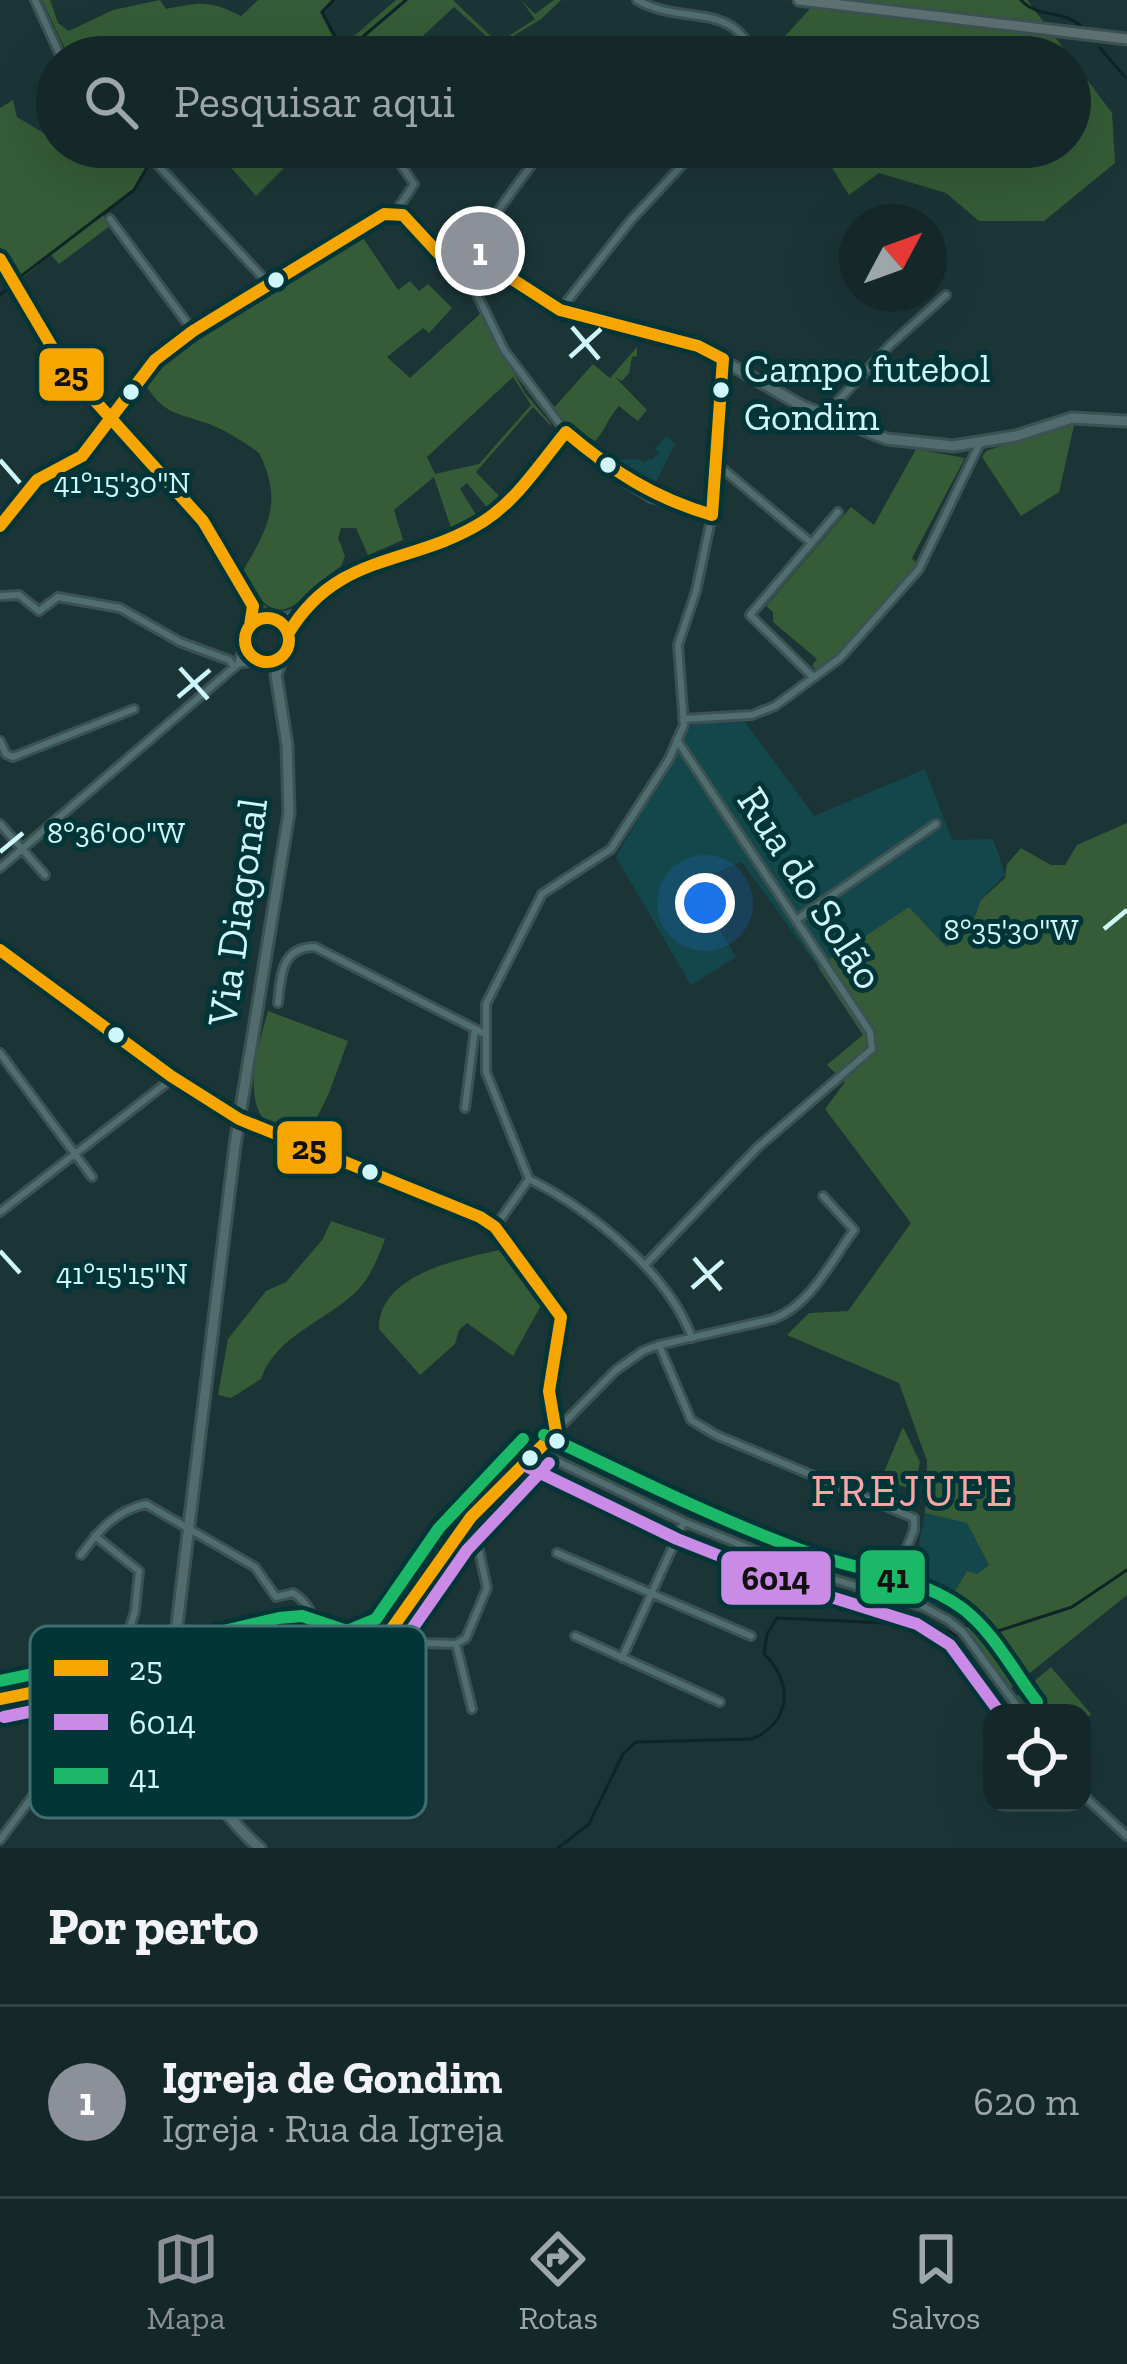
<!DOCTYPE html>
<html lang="pt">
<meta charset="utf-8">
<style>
:root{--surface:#142829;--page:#1d3031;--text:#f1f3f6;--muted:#9da6a8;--line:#334446;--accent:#8c9099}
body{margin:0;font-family:"Zilla Slab",serif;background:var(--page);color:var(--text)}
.controls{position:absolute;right:36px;bottom:36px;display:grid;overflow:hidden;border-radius:24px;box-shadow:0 12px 48px #0002}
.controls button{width:108px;height:108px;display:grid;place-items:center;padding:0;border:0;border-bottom:3px solid var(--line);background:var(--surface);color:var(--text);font:60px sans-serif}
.compass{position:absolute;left:839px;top:204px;width:108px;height:108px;border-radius:50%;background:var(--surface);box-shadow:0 12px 48px #0002;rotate:49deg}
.you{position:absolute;left:705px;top:903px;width:42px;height:42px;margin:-30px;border:9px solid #fff;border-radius:50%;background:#1a73e8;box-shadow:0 0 0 18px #1a73e833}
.badge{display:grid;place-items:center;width:78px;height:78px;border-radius:50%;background:var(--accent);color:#fff;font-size:39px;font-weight:700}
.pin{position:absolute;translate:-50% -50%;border:6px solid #fff;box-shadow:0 3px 12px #0006}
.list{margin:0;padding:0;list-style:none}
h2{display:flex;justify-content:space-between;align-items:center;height:156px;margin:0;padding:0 48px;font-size:51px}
h2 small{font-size:39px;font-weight:400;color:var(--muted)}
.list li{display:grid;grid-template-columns:78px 1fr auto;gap:36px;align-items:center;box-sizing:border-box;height:192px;padding:0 48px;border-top:3px solid var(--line)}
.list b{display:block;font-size:45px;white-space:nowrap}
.list p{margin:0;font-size:39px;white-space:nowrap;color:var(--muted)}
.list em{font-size:39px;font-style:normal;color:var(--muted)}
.icon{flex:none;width:66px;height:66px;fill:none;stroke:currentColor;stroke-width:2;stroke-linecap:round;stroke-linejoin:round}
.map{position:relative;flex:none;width:1127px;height:1848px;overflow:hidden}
.search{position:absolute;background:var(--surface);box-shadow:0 12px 48px #0002;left:36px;right:36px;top:36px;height:132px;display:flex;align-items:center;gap:30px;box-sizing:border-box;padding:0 42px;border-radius:66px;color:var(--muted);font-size:45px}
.sheet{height:348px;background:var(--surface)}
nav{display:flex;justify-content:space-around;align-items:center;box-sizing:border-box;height:168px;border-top:3px solid var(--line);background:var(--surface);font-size:33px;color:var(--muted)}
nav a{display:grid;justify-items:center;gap:6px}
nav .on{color:var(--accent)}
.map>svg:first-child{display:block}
.built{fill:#14474b}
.green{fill:#355c36;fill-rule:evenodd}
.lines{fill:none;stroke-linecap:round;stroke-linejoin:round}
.stream{stroke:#0f2426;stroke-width:3}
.street-casing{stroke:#3b5152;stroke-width:12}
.secondary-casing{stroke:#3b5152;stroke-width:15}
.primary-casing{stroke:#3b5152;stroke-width:15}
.street{stroke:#506d6f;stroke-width:6}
.secondary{stroke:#526b6d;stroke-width:9}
.primary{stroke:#5d7072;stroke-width:9}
.bus-1-casing{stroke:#023538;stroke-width:21}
.bus-2-casing{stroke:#023538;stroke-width:21}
.bus-3-casing{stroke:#023538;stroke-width:21}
.bus-1{stroke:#f7a600;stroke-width:12}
.bus-2{stroke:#ca8be6;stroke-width:12}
.bus-3{stroke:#1ab867;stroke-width:12}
.ticks{fill:none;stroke:#cff7fb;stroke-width:4.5}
.bus-dot{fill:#cff7fb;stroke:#023538;stroke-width:4.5}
.labels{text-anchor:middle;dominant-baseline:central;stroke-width:10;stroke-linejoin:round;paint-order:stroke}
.bus-label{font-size:39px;fill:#cff7fb;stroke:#023538;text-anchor:start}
.street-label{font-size:42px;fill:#cff7fb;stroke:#023538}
.neighbourhood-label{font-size:45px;letter-spacing:3px;fill:#faa6a2;stroke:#023538}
.key{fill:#023538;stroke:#406f72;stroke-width:3}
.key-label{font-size:33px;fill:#cff7fb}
.ticks-label{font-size:30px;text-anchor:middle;fill:#cff7fb;stroke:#023538;stroke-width:10;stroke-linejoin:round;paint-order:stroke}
.line-badge{stroke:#023538;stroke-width:4.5}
.pale-badge-label{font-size:33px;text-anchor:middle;font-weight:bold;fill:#111}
</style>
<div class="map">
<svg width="1127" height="1848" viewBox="0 0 1127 1848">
<rect width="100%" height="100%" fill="#1b3537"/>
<!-- built -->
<path class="built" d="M666 436 675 444 655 484H647L616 460 638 459 644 463 649 458 652 460 659 453 655 449Z
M745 722 814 816 925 769 952 840 993 839 1005 874 981 900 969 932 945 948 909 907 818 967 742 862 710 875 700 898 736 957 691 985 616 857 692 723Z
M925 1513 967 1522 989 1566 977 1574 967 1572 945 1608 909 1597Z"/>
<!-- green -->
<path class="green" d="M42 0H50L58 23 69 31 113 10 160 0 166 9C202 2 209 0 241 16L258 0H331L320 12 339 49 396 0H453L498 43 535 19 521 0 535 14 554 0H561L541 19 502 43 509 57 495 51V44L454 7 400 57H69Z
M818 0H1027L1070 57H766Z
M1070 57 1112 113 1115 163 1044 221H979L946 193 879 173 849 195 819 147H1070Z
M13 100 17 117 57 141V147H67L97 165 105 147H133L150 165 136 189 103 215 110 226 59 264 51 255 19 281 0 247V108Z
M213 147H305L256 196Z
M359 232 398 290 410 281 419 291 428 284 452 308 429 333 423 328 387 357 410 378 481 313 525 393 551 424 550 441 551 426 533 407 476 472 501 498 489 510 467 483 460 489 478 518 452 531 434 477 394 510 403 540 368 555 356 528H341L338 538 345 556 341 566C298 597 279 644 243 571 269 526 283 501 259 453 244 442 224 429 206 423 171 411 164 414 142 380L154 365 196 335ZM513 377 531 405 479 464 435 474 427 457Z
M637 341V356L632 357 629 373 622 381 615 377 647 410 638 421 619 406C607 419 607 428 595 441L590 438 587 443 552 410 593 364 610 378 637 347Z
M1075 421 1059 492 1021 516 982 457 986 451Z
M916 449 965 458 912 558 917 564 832 663 817 670 812 666 817 659 773 622V612L766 606 851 507 874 525Z
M1127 823V1595L1011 1688 963 1623 945 1608 967 1571 977 1574 989 1565 967 1523 925 1513 927 1461 899 1383 787 1335 809 1313 848 1311 911 1223 825 1109 845 1082 827 1065 863 1035 818 967 909 907 946 947 969 932 981 900 1005 878 1007 864 1021 848 1051 865H1065L1077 845Z
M268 1011 348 1041 329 1093 306 1140C232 1131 254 1061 268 1011Z
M331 1221 385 1239C378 1257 372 1275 358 1290 328 1320 275 1336 261 1379L231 1398 218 1395 228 1339 266 1291 286 1282 323 1239Z
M508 1248 545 1298 513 1356 467 1323 459 1330 455 1344 420 1375 379 1329C378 1272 466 1258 508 1248Z
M903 1427 920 1462 914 1490 881 1479Z
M1051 1667 1091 1714 1082 1722V1713H1032L1017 1696Z"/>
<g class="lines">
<!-- stream -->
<path class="stream" d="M334 0 322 12 344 53
M1021 0C1038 19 1064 9 1082 27
M1100 48 1125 77
M339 57 406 0
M156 153 159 147
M20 277 134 190 149 164
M0 295 5 291
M966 1625 998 1631 1072 1607 1127 1570
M558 1848 589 1824 623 1754 636 1742 752 1739C791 1723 794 1682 764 1654L767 1634 777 1618 932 1625 956 1635"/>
<!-- street casing -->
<g class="street-casing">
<path id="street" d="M35 0 61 57
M637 0C682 26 734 0 754 57
M141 147 269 284
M385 149 395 156 414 184 395 213
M110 219 193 331
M495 268C496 254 482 243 484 231 485 228 495 216 496 214 512 191 526 171 545 149
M466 272 504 350 566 432 627 483 651 498 712 515
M561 309 631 220 699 147
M824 416 890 345 946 295
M718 465 810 542
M0 596 19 595 39 611 58 597 120 608 180 642 229 660 235 667
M274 619 297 614
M288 634C322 554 421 563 484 521 516 500 541 461 566 432
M238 664 245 643
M813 677 750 615 838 512
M683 719 752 715 775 706 840 658 919 569 980 443
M0 741 6 754 13 757 134 709
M0 824 45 875
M0 868 238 664 259 660
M796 920 936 824
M0 950 171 1076 239 1119 480 1217 495 1227 557 1307 561 1317 549 1391 556 1432
M278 1003C281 975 281 947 315 947L483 1033
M0 1053 92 1177
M465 1108 475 1029
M0 1212 173 1078
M495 1227 529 1179
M645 1265 758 1147 872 1049 870 1032 677 740
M692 1338C668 1272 589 1209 529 1179L486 1072V1004L542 894 611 849 669 759 684 725 678 645 696 591 712 515 723 363
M659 1345 691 1420 716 1435 914 1518V1530L887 1596
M536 1451 684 1522 801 1569 924 1607 948 1620 963 1632 1022 1713
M95 1536 139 1571 135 1611 130 1628
M557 1553 751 1636
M81 1555C99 1530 115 1511 146 1504L255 1567 276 1597 293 1593C310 1603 316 1621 317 1640
M388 1634 422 1643 456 1644 466 1638 487 1588 472 1518
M575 1636 720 1702
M310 1638 323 1685 369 1746
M456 1644 472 1709
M622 1658 684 1522
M195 1669 221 1650 252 1646 283 1636 299 1634 347 1650 388 1634 420 1584 471 1517 616 1370 643 1351 659 1345 773 1319C810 1306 832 1260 854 1230L823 1196
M1082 1794 1127 1836
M0 1840 123 1675"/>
</g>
<!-- secondary casing -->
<g class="secondary-casing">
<path id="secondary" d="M0 259 62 364 184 496 222 549 253 606 269 618
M0 526 37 480 82 456 155 360 193 331 375 217 395 213 403 215 440 255 466 272 495 268 560 310 622 329 698 346 802 406 887 439 953 446 1016 436 1072 418 1127 421
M245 640a22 22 0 1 1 44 0a22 22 0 1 1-44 0Z
M173 1658 235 1145 289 813 287 745 276 675 283 655
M156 1673 162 1663 173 1658 191 1664 197 1675 195 1689 179 1700
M156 1673 160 1693 179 1700
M0 1699 128 1673H156
M179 1700C192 1757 214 1810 260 1848"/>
</g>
<!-- primary casing -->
<g class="primary-casing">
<path id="primary" d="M799 0 1127 39"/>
</g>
<!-- street -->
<use href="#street" class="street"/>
<!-- secondary -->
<use href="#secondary" class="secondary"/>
<!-- primary -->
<use href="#primary" class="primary"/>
<!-- bus-1 casing -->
<g class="bus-1-casing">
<path id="bus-1" d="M0 259 62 364 203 521 253 606 250 626
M0 526 37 480 82 456 155 360 193 331 384 214 403 215 440 255 466 272 495 268 560 310 698 346 723 359 712 515C654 498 612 471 566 432 541 462 518 499 484 521 412 567 338 550 288 634
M245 640a22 22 0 1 1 44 0a22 22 0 1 1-44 0Z
M0 950 171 1076 239 1119 480 1217 495 1227 561 1317 549 1391 556 1432 471 1517 388 1634 347 1650 299 1634 283 1636 221 1650 195 1669 174 1659 164 1663 156 1673H128L0 1699"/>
</g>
<!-- bus-2 casing -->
<g class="bus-2-casing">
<path id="bus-2" d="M528 1467 677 1539 796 1586 917 1624 950 1645 1000 1713
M137 1679a39 39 0 1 1 78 0a39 39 0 1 1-78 0Z
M206 1684 228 1667 287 1654 297 1652 348 1668 398 1649 467 1550 549 1463
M4 1717 130 1691H156"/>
</g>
<!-- bus-3 casing -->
<g class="bus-3-casing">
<path id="bus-3" d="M544 1435C630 1476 716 1519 806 1552 856 1570 918 1576 962 1608 993 1631 1014 1672 1037 1702
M184 1654 215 1633 279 1618 302 1616 347 1631 376 1619 439 1528 523 1439
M0 1681 124 1655H156"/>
</g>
<!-- bus-1 -->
<use href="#bus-1" class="bus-1"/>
<!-- bus-2 -->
<use href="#bus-2" class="bus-2"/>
<!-- bus-3 -->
<use href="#bus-3" class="bus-3"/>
</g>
<!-- ticks -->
<path class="ticks" d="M572 327 599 359M570 357 601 329M0 460 20 483M180 668 208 699M178 697 210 670M0 852 23 833M1104 929 1127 910M0 1251 20 1273M694 1258 721 1290M692 1288 723 1261"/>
<!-- markers -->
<g class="bus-dot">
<circle cx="276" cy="280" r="10"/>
<circle cx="721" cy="390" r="10"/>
<circle cx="131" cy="392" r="10"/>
<circle cx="608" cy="465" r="10"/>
<circle cx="116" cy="1035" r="10"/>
<circle cx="370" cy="1172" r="10"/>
<circle cx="557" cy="1441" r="10"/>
<circle cx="530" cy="1458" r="10"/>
</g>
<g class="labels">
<!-- bus labels -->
<g class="bus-label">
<text x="744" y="368">Campo futebol<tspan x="744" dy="48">Gondim</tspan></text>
</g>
<!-- street labels -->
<g class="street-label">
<text transform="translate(811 888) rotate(57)">Rua do Solão</text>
<text transform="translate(237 912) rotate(-82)">Via Diagonal</text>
</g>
<!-- neighbourhood labels -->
<g class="neighbourhood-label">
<text x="913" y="1491">FREJUFE</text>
</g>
</g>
<!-- legend -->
<rect x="30" y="1626" width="396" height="192" rx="18" class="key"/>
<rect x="54" y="1660" width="54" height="16" fill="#f7a600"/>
<rect x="54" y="1714" width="54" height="16" fill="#ca8be6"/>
<rect x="54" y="1768" width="54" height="16" fill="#1ab867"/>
<g class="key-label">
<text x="129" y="1680">25</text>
<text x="129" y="1734">6014</text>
<text x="129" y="1788">41</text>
</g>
<g class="ticks-label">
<text x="122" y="493">41°15'30"N</text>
<text x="116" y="843">8°36'00"W</text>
<text x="1011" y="940">8°35'30"W</text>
<text x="122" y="1284">41°15'15"N</text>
</g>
<g class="line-badge">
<rect x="37" y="346" width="69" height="57" rx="12" fill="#f7a600"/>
<rect x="275" y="1119" width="69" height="57" rx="12" fill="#f7a600"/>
<rect x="858" y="1548" width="69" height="58" rx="12" fill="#1ab867"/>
<rect x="719" y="1549" width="114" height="58" rx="12" fill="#ca8be6"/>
</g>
<g class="pale-badge-label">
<text x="71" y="386">25</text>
<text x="309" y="1159">25</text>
<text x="893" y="1588">41</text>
<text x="776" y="1590">6014</text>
</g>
</svg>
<div class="controls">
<button><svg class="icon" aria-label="locate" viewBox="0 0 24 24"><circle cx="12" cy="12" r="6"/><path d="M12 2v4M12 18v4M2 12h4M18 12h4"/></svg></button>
</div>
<svg class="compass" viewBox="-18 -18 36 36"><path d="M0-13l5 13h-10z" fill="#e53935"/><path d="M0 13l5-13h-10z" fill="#9da6a8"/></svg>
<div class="you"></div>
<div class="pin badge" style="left:480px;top:251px">1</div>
<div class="search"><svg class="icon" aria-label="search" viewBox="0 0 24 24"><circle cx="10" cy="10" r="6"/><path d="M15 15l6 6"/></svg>Pesquisar aqui</div>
</div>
<section class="sheet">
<h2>Por perto<small></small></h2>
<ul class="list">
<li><span class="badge">1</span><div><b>Igreja de Gondim</b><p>Igreja · Rua da Igreja</p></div><em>620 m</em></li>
</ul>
</section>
<nav>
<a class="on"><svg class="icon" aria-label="map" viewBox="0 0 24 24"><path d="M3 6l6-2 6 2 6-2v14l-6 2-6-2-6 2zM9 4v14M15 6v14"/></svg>Mapa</a>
<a><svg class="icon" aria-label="directions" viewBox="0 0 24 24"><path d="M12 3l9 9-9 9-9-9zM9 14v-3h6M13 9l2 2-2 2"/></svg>Rotas</a>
<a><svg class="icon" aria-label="saved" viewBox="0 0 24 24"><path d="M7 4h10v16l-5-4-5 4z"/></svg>Salvos</a>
</nav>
